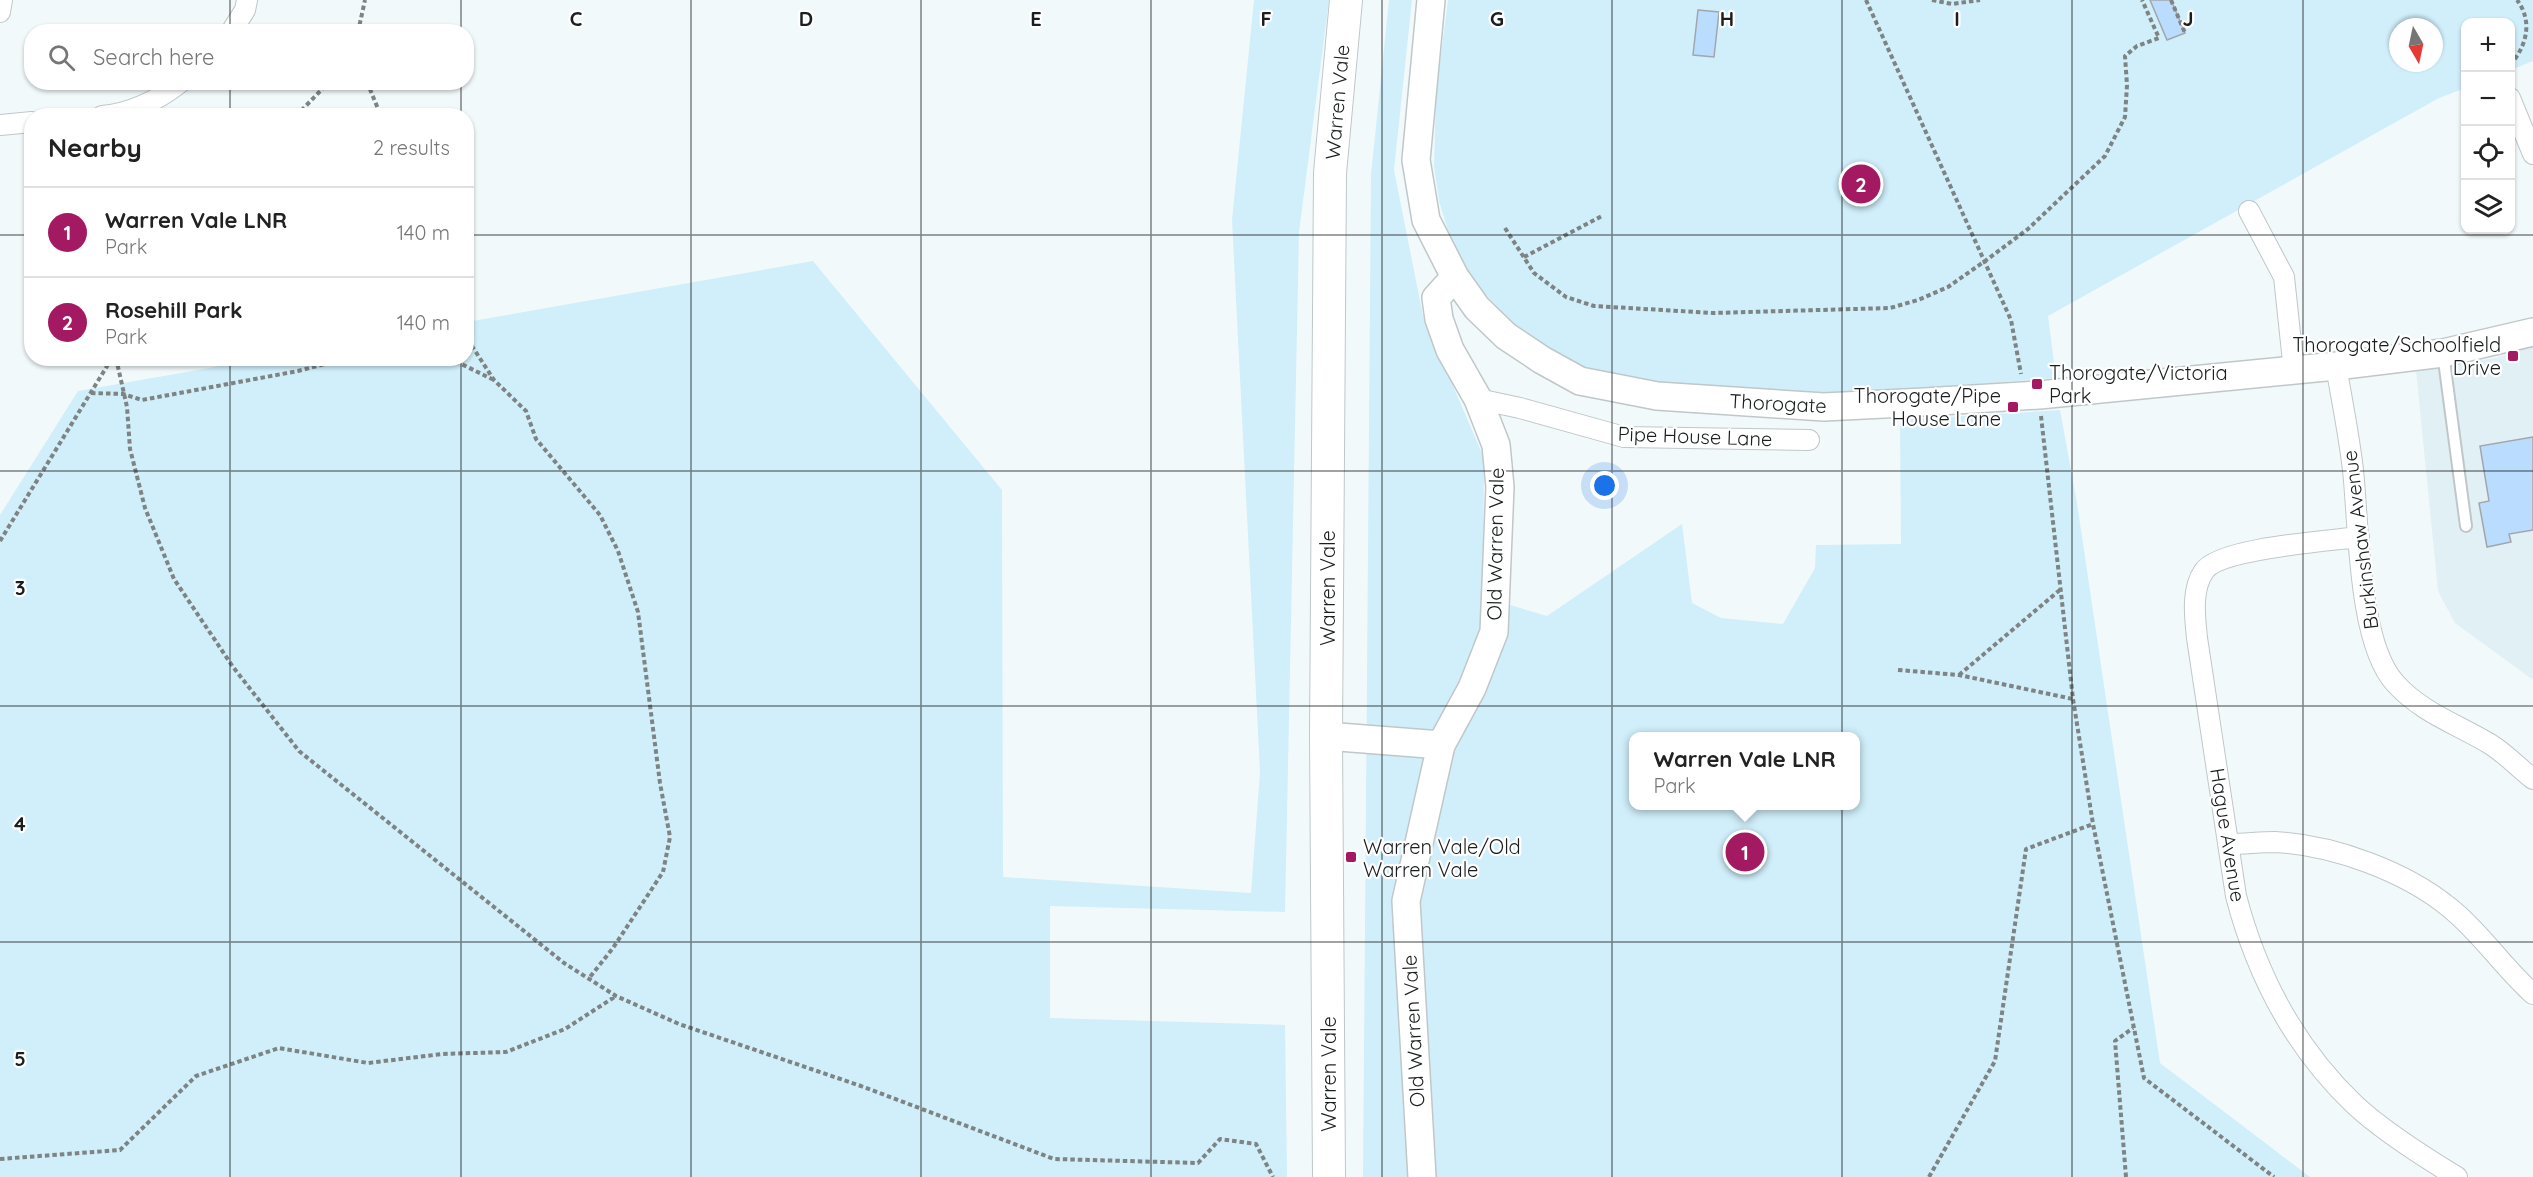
<!DOCTYPE html>
<meta charset="utf-8">
<style>
:root{--surface:#fff;--page:#f2f2f2;--text:#222;--muted:#767676;--line:#e0e0e0;--accent:#a41a62}
body{margin:0;font-family:Quicksand,sans-serif;background:var(--page);color:var(--text)}
.controls{position:absolute;right:18px;top:18px;display:grid;overflow:hidden;border-radius:12px;box-shadow:0 2px 4px #0004}
.controls button{width:54px;height:54px;display:grid;place-items:center;padding:0;border:0;border-bottom:2px solid var(--line);background:var(--surface);color:var(--text);font:30px sans-serif}
.compass{position:absolute;left:2389px;top:18px;width:54px;height:54px;border-radius:50%;background:var(--surface);box-shadow:0 2px 4px #0004;rotate:171deg}
.you{position:absolute;left:1605px;top:486px;width:21px;height:21px;margin:-15px;border:4px solid #fff;border-radius:50%;background:#1a73e8;box-shadow:0 0 0 9px #1a73e833}
.badge{display:grid;place-items:center;width:39px;height:39px;border-radius:50%;background:var(--accent);color:#fff;font-size:20px;font-weight:700}
.pin{position:absolute;translate:-50% -50%;border:3px solid #fff;box-shadow:0 2px 6px #0006}
.popup{position:absolute;left:1629px;top:732px;width:231px;height:78px;box-sizing:border-box;display:grid;place-content:center;border-radius:12px;background:var(--surface);filter:drop-shadow(0 2px 4px #0005);font-size:20px;white-space:nowrap;color:var(--muted)}
.popup b{font-size:22px;color:var(--text)}
.popup::after{content:'';position:absolute;left:50%;top:100%;margin-left:-12px;border:12px solid transparent;border-top-color:var(--surface)}
.list{margin:0;padding:0;list-style:none}
h2{display:flex;justify-content:space-between;align-items:center;height:78px;margin:0;padding:0 24px;font-size:26px}
h2 small{font-size:20px;font-weight:400;color:var(--muted)}
.list li{display:grid;grid-template-columns:39px 1fr auto;gap:18px;align-items:center;box-sizing:border-box;height:90px;padding:0 24px;border-top:2px solid var(--line)}
.list b{display:block;font-size:22px;white-space:nowrap}
.list p{margin:0;font-size:20px;white-space:nowrap;color:var(--muted)}
.list em{font-size:20px;font-style:normal;color:var(--muted)}
.icon{flex:none;width:33px;height:33px;fill:none;stroke:currentColor;stroke-width:2;stroke-linecap:round;stroke-linejoin:round}
.map{position:relative;flex:none;width:2533px;height:1177px;overflow:hidden}
.search{position:absolute;background:var(--surface);box-shadow:0 2px 4px #0004;left:24px;top:24px;width:450px;height:66px;display:flex;align-items:center;gap:15px;box-sizing:border-box;padding:0 21px;border-radius:24px;color:var(--muted);font-size:22px}
.panel{position:absolute;background:var(--surface);box-shadow:0 2px 4px #0004;left:24px;top:108px;width:450px;height:258px;border-radius:24px}
.map>svg:first-child{display:block}
.built{fill:#e0f0f5}
.green{fill:#d0effa;fill-rule:evenodd}
.building{fill:#baddff;stroke:#a2a6ab;stroke-width:1.5}
.lines{fill:none;stroke-linecap:round;stroke-linejoin:round}
.lane-casing{stroke:#c0c7c9;stroke-width:14}
.street-casing{stroke:#c0c7c9;stroke-width:22}
.secondary-casing{stroke:#c0c7c9;stroke-width:30}
.primary-casing{stroke:#c0c7c9;stroke-width:34}
.path{stroke:#7e8384;stroke-width:4;stroke-dasharray:4.5 3;stroke-linecap:butt}
.lane{stroke:#fff;stroke-width:10}
.street{stroke:#fff;stroke-width:20}
.secondary{stroke:#fff;stroke-width:27}
.primary{stroke:#fff;stroke-width:32}
.grid{fill:none;stroke:#1b1e1f;stroke-width:1.5;stroke-opacity:0.55}
.poi-dot{fill:#a41a62;stroke:#fff;stroke-width:2}
.labels{text-anchor:middle;dominant-baseline:central;stroke-width:4.5;stroke-linejoin:round;paint-order:stroke}
.street-label{font-size:20px;fill:#1b1e1f;stroke:#fff}
.poi-label{font-size:20px;fill:#1b1e1f;stroke:#fff;text-anchor:end}
.grid-label{font-size:20px;text-anchor:middle;font-weight:bold;fill:#1b1e1f;stroke:#fff;stroke-width:4.5;stroke-linejoin:round;paint-order:stroke}
</style>
<div class="map">
<svg width="2533" height="1177" viewBox="0 0 2533 1177">
<rect width="100%" height="100%" fill="#f2f9fb"/>
<!-- built -->
<path class="built" d="M2533 346V678L2532 679 2455 623 2438 591 2416 370 2495 358Z"/>
<!-- green -->
<path class="green" d="M1254 0H1329L1299 232 1285 912 1050 906V1018L1285 1025 1287 1177H0V515L78 391 260 359 466 358 467 322 813 261 1002 490 1003 877 1251 893 1260 772 1232 220Z
M1389 0H1412L1394 170 1423 316 1484 458 1483 604 1510 605 1547 616 1682 524 1692 603 1721 618 1783 624 1815 568 1816 545 1901 544 1900 420 2060 410 2077 503 2160 1063 2310 1177H1363L1371 175ZM1634 736H1856V806H1634Z
M1448 0H2533V61L2511 70 2510 22H2466L2465 88 2439 98 2048 316 2056 378 1828 395 1649 384 1587 373 1517 330 1465 271 1449 234 1439 201 1434 166 1436 94ZM2398 27H2434V63H2398Z"/>
<!-- building -->
<path class="building" d="M2150 0H2171L2185 33 2167 40Z
M1698 10 1719 12 1714 57 1693 55Z
M2533 437V530L2509 534 2511 542 2487 547 2479 503 2489 501 2480 446Z"/>
<g class="lines">
<!-- lane casing -->
<g class="lane-casing">
<path id="lane" d="M2443 353 2466 526"/>
</g>
<!-- street casing -->
<g class="street-casing">
<path id="street" d="M0 12 2 0
M231 32 245 10 247 0
M2510 98 2533 154
M102 116C132 113 157 101 181 82
M0 125 32 122
M2249 211 2284 277 2294 371
M2336 366C2342 401 2349 435 2353 470 2359 526 2358 642 2395 683 2422 713 2457 724 2490 744 2506 754 2519 768 2533 779
M1478 399 1520 408 1624 437 1809 440
M2359 537C2329 541 2219 548 2204 571 2191 590 2195 617 2197 638L2236 896C2257 976 2295 1048 2355 1105 2383 1131 2424 1157 2457 1177
M2229 844C2244 844 2260 842 2275 842 2333 845 2405 871 2450 908 2481 933 2503 967 2533 994"/>
</g>
<!-- secondary casing -->
<g class="secondary-casing">
<path id="secondary" d="M1431 0 1416 160 1426 220 1455 277 1477 308 1506 336 1542 360 1580 381 1657 396 1824 407 1924 402 2039 395 2336 366 2443 353 2533 332
M1326 736 1441 745
M1422 1177 1406 901 1441 745 1472 688 1494 632 1500 487 1496 445 1478 399 1450 350 1439 319 1436 298 1455 277"/>
</g>
<!-- primary casing -->
<g class="primary-casing">
<path id="primary" d="M1329 1177 1326 736 1330 173 1346 0"/>
</g>
<!-- path -->
<path class="path" d="M1866 0 2011 320 2021 374
M1932 0 1952 4 1980 0
M2171 0 2185 33
M358 32 365 0
M2510 65C2527 46 2533 21 2517 0
M367 82 381 116
M296 116 329 82
M1505 228 1534 273 1566 297 1594 306 1713 313 1890 308 1918 300 1948 287 1985 261 2028 229 2105 156 2125 117 2127 85 2125 56 2137 46 2159 38 2142 0
M1524 257 1602 216
M466 332 468 340 494 380 526 411 536 439 600 515 618 551 638 612 660 783 670 837 663 872 613 948 590 977
M116 358 127 407 130 449 145 508 174 579 233 667 299 751 564 963 616 996 679 1024 861 1086 1054 1159 1198 1163 1220 1139 1256 1144 1273 1177
M449 358 494 380
M91 393 123 394 142 400 298 371 348 358
M2041 416 2073 699 2093 824 2144 1078 2274 1177
M0 541 112 358
M1898 670 1959 675 2073 699
M1959 675 2061 589
M0 1159 120 1150 196 1076 279 1048 368 1063 442 1054 506 1052 565 1029 616 996
M1929 1177 1995 1061 2026 849 2093 824
M2126 1177 2115 1041 2133 1028"/>
<!-- lane -->
<use href="#lane" class="lane"/>
<!-- street -->
<use href="#street" class="street"/>
<!-- secondary -->
<use href="#secondary" class="secondary"/>
<!-- primary -->
<use href="#primary" class="primary"/>
</g>
<!-- grid -->
<path class="grid" d="M230 0V32M461 0V32M691 0V1177M921 0V1177M1151 0V1177M1382 0V1177M1612 0V1177M1842 0V1177M2072 0V1177M2303 0V1177M230 82V116M461 82V116M0 235H32M466 235H2533M230 358V1177M461 358V1177M0 471H2533M0 706H2533M0 942H2533"/>
<!-- markers -->
<g class="poi-dot">
<rect x="2507" y="350" width="12" height="12" rx="3"/>
<rect x="2031" y="378" width="12" height="12" rx="3"/>
<rect x="2007" y="401" width="12" height="12" rx="3"/>
<rect x="1345" y="851" width="12" height="12" rx="3"/>
</g>
<g class="labels">
<!-- street labels -->
<g class="street-label">
<text transform="translate(1337 102) rotate(-85)">Warren Vale</text>
<text transform="translate(1778 403) rotate(3)">Thorogate</text>
<text transform="translate(1695 436) rotate(2)">Pipe House Lane</text>
<text transform="translate(2360 540) rotate(-97)">Burkinshaw Avenue</text>
<text transform="translate(1495 544) rotate(-89)">Old Warren Vale</text>
<text transform="translate(1327 588) rotate(-90)">Warren Vale</text>
<text transform="translate(2228 835) rotate(81)">Hague Avenue</text>
<text transform="translate(1413 1031) rotate(-93)">Old Warren Vale</text>
<text transform="translate(1328 1074) rotate(-90)">Warren Vale</text>
</g>
<!-- poi labels -->
<g class="poi-label">
<text x="2501" y="344">Thorogate/Schoolfield<tspan x="2501" dy="23">Drive</tspan></text>
<text x="2049" y="372" text-anchor="start">Thorogate/Victoria<tspan x="2049" dy="23">Park</tspan></text>
<text x="2001" y="395">Thorogate/Pipe<tspan x="2001" dy="23">House Lane</tspan></text>
<text x="1363" y="846" text-anchor="start">Warren Vale/Old<tspan x="1363" dy="23">Warren Vale</tspan></text>
</g>
</g>
<g class="grid-label">
<text x="576" y="26">C</text>
<text x="806" y="26">D</text>
<text x="1036" y="26">E</text>
<text x="1266" y="26">F</text>
<text x="1497" y="26">G</text>
<text x="1727" y="26">H</text>
<text x="1957" y="26">I</text>
<text x="2188" y="26">J</text>
<text x="20" y="595">3</text>
<text x="20" y="831">4</text>
<text x="20" y="1066">5</text>
</g>
</svg>
<div class="controls">
<button>+</button>
<button>−</button>
<button><svg class="icon" aria-label="locate" viewBox="0 0 24 24"><circle cx="12" cy="12" r="6"/><path d="M12 2v4M12 18v4M2 12h4M18 12h4"/></svg></button>
<button><svg class="icon" aria-label="layers" viewBox="0 0 24 24"><path d="M12 4l9 5-9 5-9-5zM3 14l9 5 9-5"/></svg></button>
</div>
<svg class="compass" viewBox="-18 -18 36 36"><path d="M0-13l5 13h-10z" fill="#e53935"/><path d="M0 13l5-13h-10z" fill="#767676"/></svg>
<div class="you"></div>
<div class="pin badge" style="left:1745px;top:852px">1</div>
<div class="popup"><b>Warren Vale LNR</b>Park</div>
<div class="pin badge" style="left:1861px;top:184px">2</div>
<div class="search"><svg class="icon" aria-label="search" viewBox="0 0 24 24"><circle cx="10" cy="10" r="6"/><path d="M15 15l6 6"/></svg>Search here</div>
<section class="panel">
<h2>Nearby<small>2 results</small></h2>
<ul class="list">
<li><span class="badge">1</span><div><b>Warren Vale LNR</b><p>Park</p></div><em>140 m</em></li>
<li><span class="badge">2</span><div><b>Rosehill Park</b><p>Park</p></div><em>140 m</em></li>
</ul>
</section>
</div>
